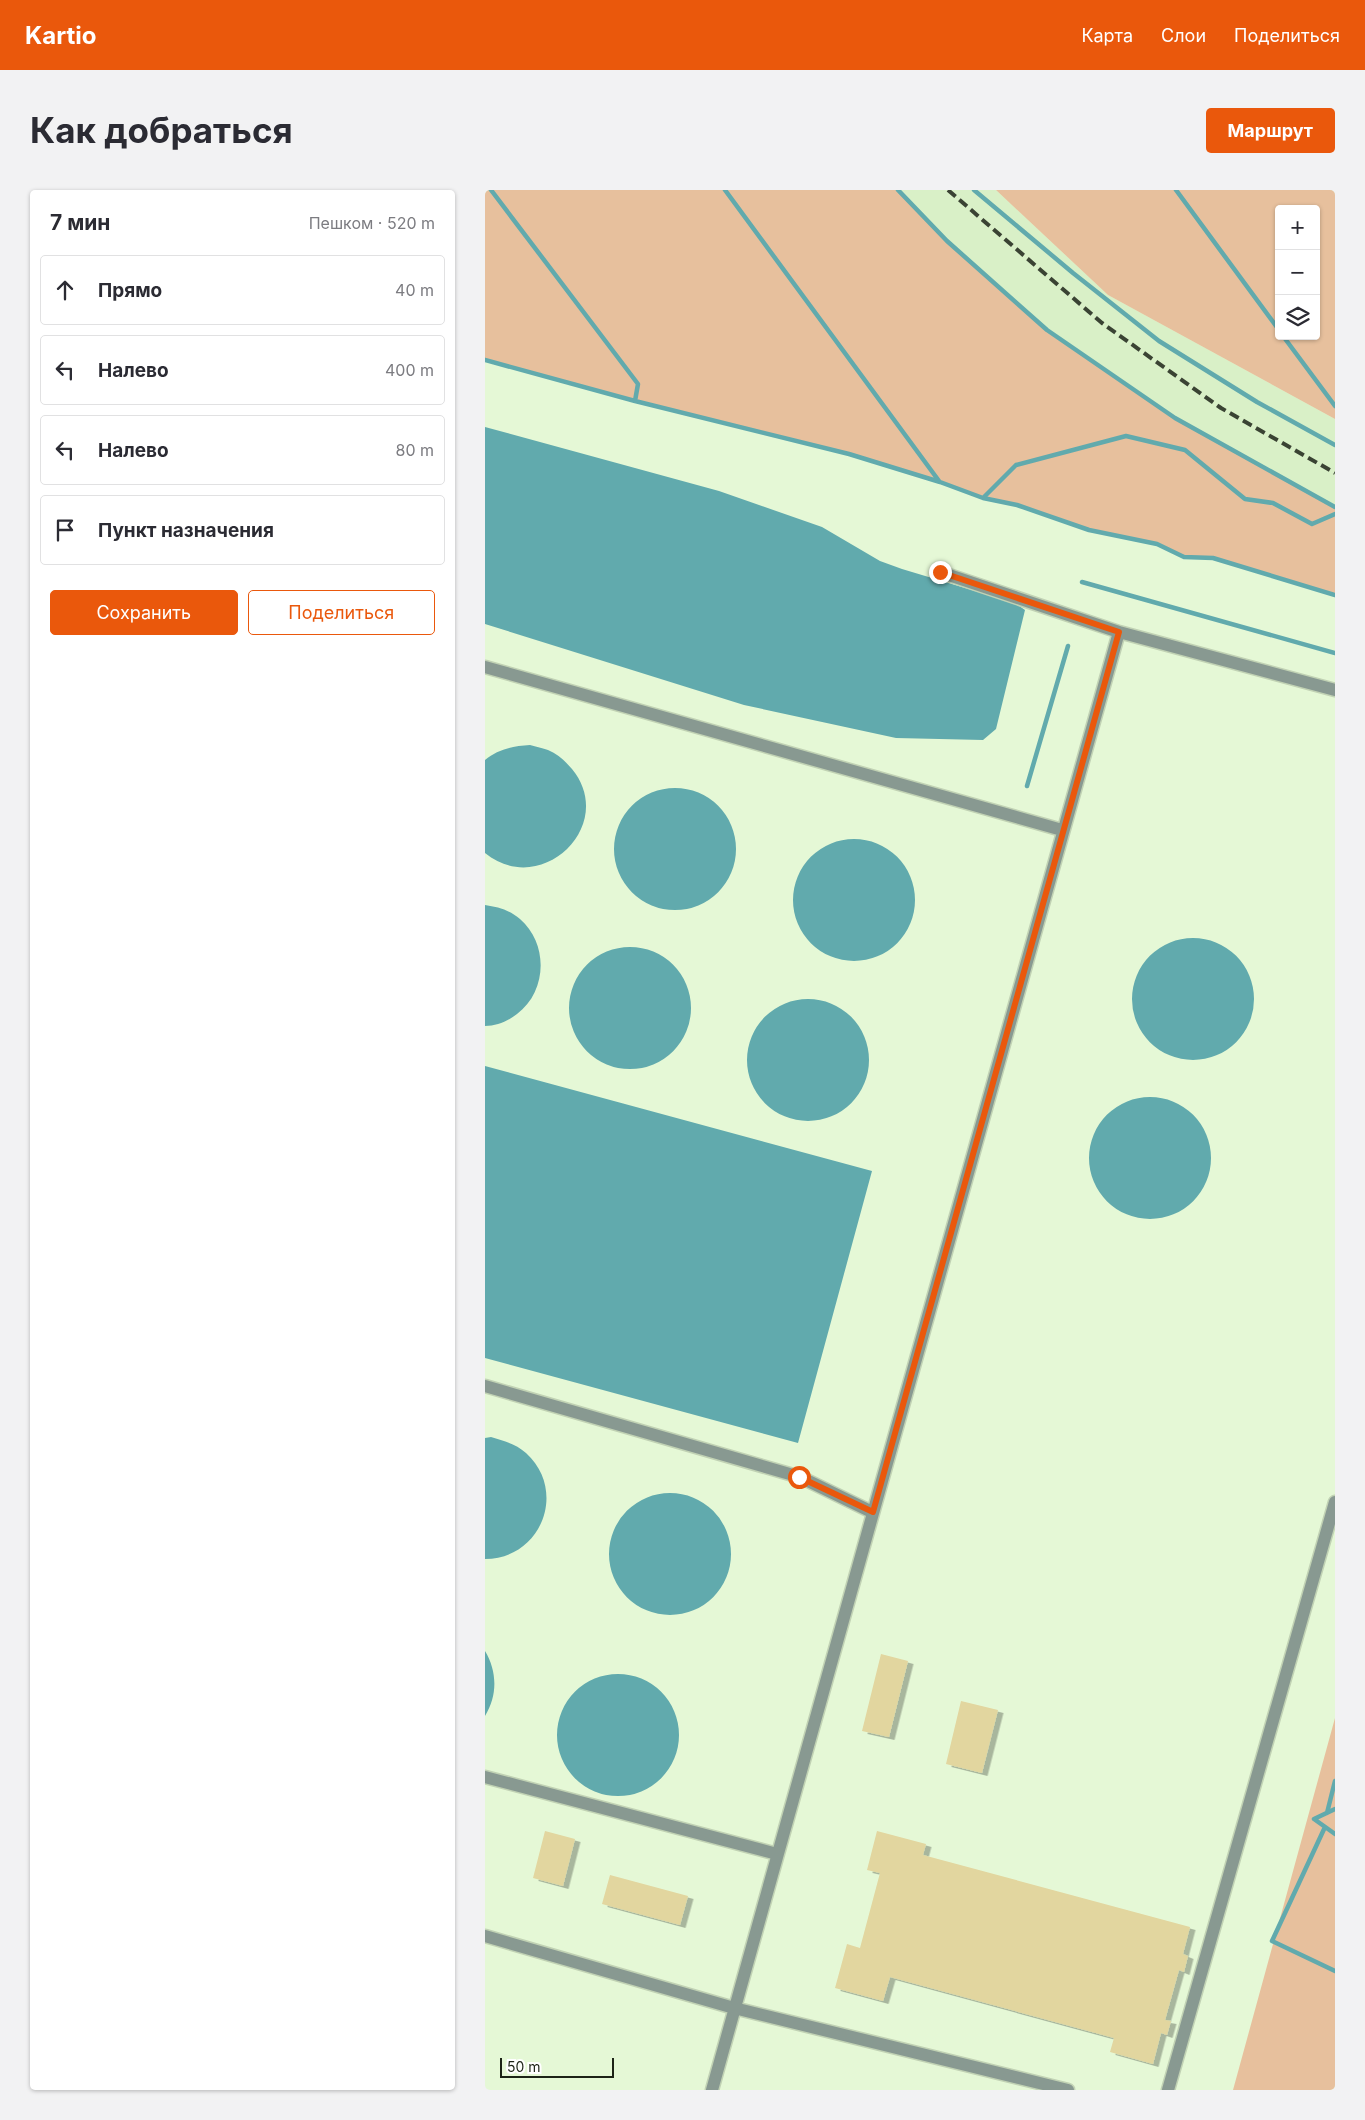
<!DOCTYPE html>
<html lang="ru">
<meta charset="utf-8">
<style>
:root{--surface:#fff;--page:#f2f2f3;--text:#2b2b33;--muted:#7c7c81;--line:#e1e1e2;--accent:#ea580c}
body{margin:0;font-family:Inter,sans-serif;background:var(--page);color:var(--text)}
.controls{position:absolute;right:15px;top:15px;display:grid;overflow:hidden;border-radius:5px;box-shadow:0 1px 4px #0004}
.controls button{width:45px;height:45px;display:grid;place-items:center;padding:0;border:0;border-bottom:1px solid var(--line);background:var(--surface);color:var(--text);font:25px sans-serif}
.scale{position:absolute;left:15px;bottom:12px;width:114px;box-sizing:border-box;padding-left:5px;border:2px solid #1d2417;border-top:0;font-size:14px;line-height:18px;white-space:nowrap;color:#1d2417;-webkit-text-stroke:4px #fff;paint-order:stroke}
.stop{position:absolute;width:15px;height:15px;margin:-11px;border:4px solid #ea580c;border-radius:50%;background:#fff}
.stop.end{background:#ea580c;border-color:#fff;box-shadow:0 1px 5px #0008}
.list{margin:0;padding:0;list-style:none}
h2{display:flex;justify-content:space-between;align-items:center;height:65px;margin:0;padding:0 20px;font-size:21px}
h2 small{font-size:16px;font-weight:400;color:var(--muted)}
.list li{display:grid;grid-template-columns:32px 1fr auto;gap:15px;align-items:center;box-sizing:border-box;height:70px;margin:0 10px 10px;padding:0 10px;border:1px solid var(--line);border-radius:5px}
.list b{display:block;font-size:19px;white-space:nowrap}
.list em{font-size:16px;font-style:normal;color:var(--muted)}
.actions{display:flex;gap:10px;padding:15px 20px}
.actions a{flex:1;padding:11px 0;border:1px solid var(--accent);border-radius:5px;text-align:center;font-size:18px;color:var(--accent)}
.actions .main{background:var(--accent);color:#fff}
.icon{flex:none;width:28px;height:28px;fill:none;stroke:currentColor;stroke-width:2;stroke-linecap:round;stroke-linejoin:round}
.map{position:relative;flex:none;width:850px;height:1900px;overflow:hidden;border-radius:5px}
header{display:flex;align-items:center;gap:30px;box-sizing:border-box;height:70px;padding:0 25px;background:var(--accent);color:#fff}
header strong{font-size:24px}
nav{display:flex;gap:28px;margin-inline-start:auto;font-size:18px}
.intro{display:flex;align-items:center;justify-content:space-between;box-sizing:border-box;height:120px;padding:0 30px}
h1{margin:0;font-size:35px}
.button{padding:12px 22px;border-radius:5px;background:var(--accent);color:#fff;font-size:18px;font-weight:700}
main{display:flex;gap:30px;padding:0 30px}
aside{flex:1;background:var(--surface);border-radius:5px;box-shadow:0 1px 4px #0004}
.map>svg:first-child{display:block}
.built{fill:#d9f0c7}
.green{fill:#e7c09d;fill-rule:evenodd}
.water{fill:#61aaad}
.lines{fill:none;stroke-linecap:round;stroke-linejoin:round}
.stream{stroke:#61aaad;stroke-width:4.5}
.building{fill:#e2d69f;filter:url(#shadow)}
.minor-casing{stroke:#c1d2b4;stroke-width:15}
.minor{stroke:#889991;stroke-width:12}
.rail{stroke:#3a4333;stroke-width:4;stroke-dasharray:10 5;stroke-linecap:butt}
.route{stroke:#ea580c;stroke-width:6}
</style>
<header>
<strong>Kartio</strong>
<nav><a>Карта</a><a>Слои</a><a>Поделиться</a></nav>
</header>
<div class="intro"><h1>Как добраться</h1><a class="button">Маршрут</a></div>
<main>
<aside>
<h2>7 мин<small>Пешком · 520 m</small></h2>
<ul class="list">
<li><svg class="icon" aria-label="ahead" viewBox="0 0 24 24"><path d="M12 20V5M6 11l6-6 6 6"/></svg><div><b>Прямо</b></div><em>40 m</em></li>
<li><svg class="icon" aria-label="left" viewBox="0 0 24 24"><path d="M17 20v-9H6M10 6l-5 5 5 5"/></svg><div><b>Налево</b></div><em>400 m</em></li>
<li><svg class="icon" aria-label="left" viewBox="0 0 24 24"><path d="M17 20v-9H6M10 6l-5 5 5 5"/></svg><div><b>Налево</b></div><em>80 m</em></li>
<li><svg class="icon" aria-label="arrive" viewBox="0 0 24 24"><path d="M6 21V4h12l-3 4 3 4H6"/></svg><div><b>Пункт назначения</b></div></li>
</ul>
<div class="actions"><a class="main">Сохранить</a><a>Поделиться</a></div>
</aside>
<div class="map">
<svg width="850" height="1900" viewBox="0 0 850 1900">
<defs>
<filter id="shadow"><feDropShadow dx="5.5" dy="3" stdDeviation="0" flood-color="#0004"/></filter>
</defs>
<rect width="100%" height="100%" fill="#e5f8d6"/>
<!-- built -->
<path class="built" d="M413 0H511L623 105 850 229V317L690 228 562 140 462 51Z"/>
<!-- green -->
<path class="green" d="M0 0H413L462 51 562 140 690 228 850 317V405L728 368 699 367 672 354 603 340 532 315 498 308 455 292 364 264 150 211 0 170Z
M511 0H850V229L623 105ZM794 19H831V146H794Z
M850 1528V1900H748Z"/>
<!-- water -->
<path class="water" d="M0 237 234 301 337 337 395 371 417 379 530 413 540 420 511 539 498 550 411 548 259 515 0 434Z
M45 555C51 557 58 558 63 560 73 564 80 571 87 579 133 635 56 709 0 663V570C13 559 28 556 45 555Z
M129 659a61 61 0 1 1 122 0a61 61 0 1 1-122 0Z
M308 710a61 61 0 1 1 122 0a61 61 0 1 1-122 0Z
M0 715C13 717 25 720 35 729 64 754 62 802 32 824 23 831 12 836 0 836Z
M647 809a61 61 0 1 1 122 0a61 61 0 1 1-122 0Z
M84 818a61 61 0 1 1 122 0a61 61 0 1 1-122 0Z
M262 870a61 61 0 1 1 122 0a61 61 0 1 1-122 0Z
M0 876 387 981 313 1253 0 1168Z
M604 968a61 61 0 1 1 122 0a61 61 0 1 1-122 0Z
M6 1247C19 1251 31 1254 41 1263 83 1301 56 1369 0 1369V1248Z
M124 1364a61 61 0 1 1 122 0a61 61 0 1 1-122 0Z
M0 1461C12 1481 13 1505 0 1526Z
M72 1545a61 61 0 1 1 122 0a61 61 0 1 1-122 0Z"/>
<g class="lines">
<!-- stream -->
<path class="stream" d="M6 0 153 194 150 211
M240 0 454 291
M413 0 462 51 562 140 690 228 850 317
M489 0 588 83 674 151 772 212 850 255
M691 0 794 140
M798 146 850 216
M0 170 150 211 364 264 455 292 498 308 532 315 604 340 672 354 699 367 728 368 850 405
M498 308 531 275 641 246 700 260 760 309 788 313 827 334 850 324
M597 392 850 463
M542 596 583 456
M850 1619 829 1629 850 1644
M842 1623 850 1591
M840 1637 787 1751 850 1781"/>
</g>
<!-- building -->
<path class="building" d="M396 1464 423 1471 404 1547 377 1541Z
M476 1511 513 1520 497 1583 461 1574Z
M60 1641 90 1649 78 1696 48 1688Z
M392 1641 441 1654 438 1665 705 1737 698 1764 703 1766 699 1782 694 1780 680 1830 686 1831 682 1845 676 1843 668 1874 625 1862 629 1848 405 1787 398 1811 350 1798 362 1754 375 1758 395 1683 382 1680Z
M125 1685 203 1706 195 1735 117 1714Z"/>
<g class="lines">
<!-- minor casing -->
<g class="minor-casing">
<path id="minor" d="M455 382 634 442 850 500
M0 477 577 640
M0 1196 315 1287 387 1322
M0 1587 292 1664
M0 1746 249 1818 583 1900
M227 1900 634 442
M683 1900 850 1312"/>
</g>
<!-- minor -->
<use href="#minor" class="minor"/>
<!-- rail -->
<path class="rail" d="M463 0 617 133 736 218 850 283"/>
</g>
<g class="lines">
<!-- route -->
<path class="route" d="M314 1287 388 1322 634 442 455 382"/>
</g>
</svg>
<div class="controls">
<button>+</button>
<button>−</button>
<button><svg class="icon" aria-label="layers" viewBox="0 0 24 24"><path d="M12 4l9 5-9 5-9-5zM3 14l9 5 9-5"/></svg></button>
</div>
<div class="scale">50 m</div>
<div class="stop" style="left:314px;top:1287px"></div>
<div class="stop end" style="left:455px;top:382px"></div>
</div>
</main>
